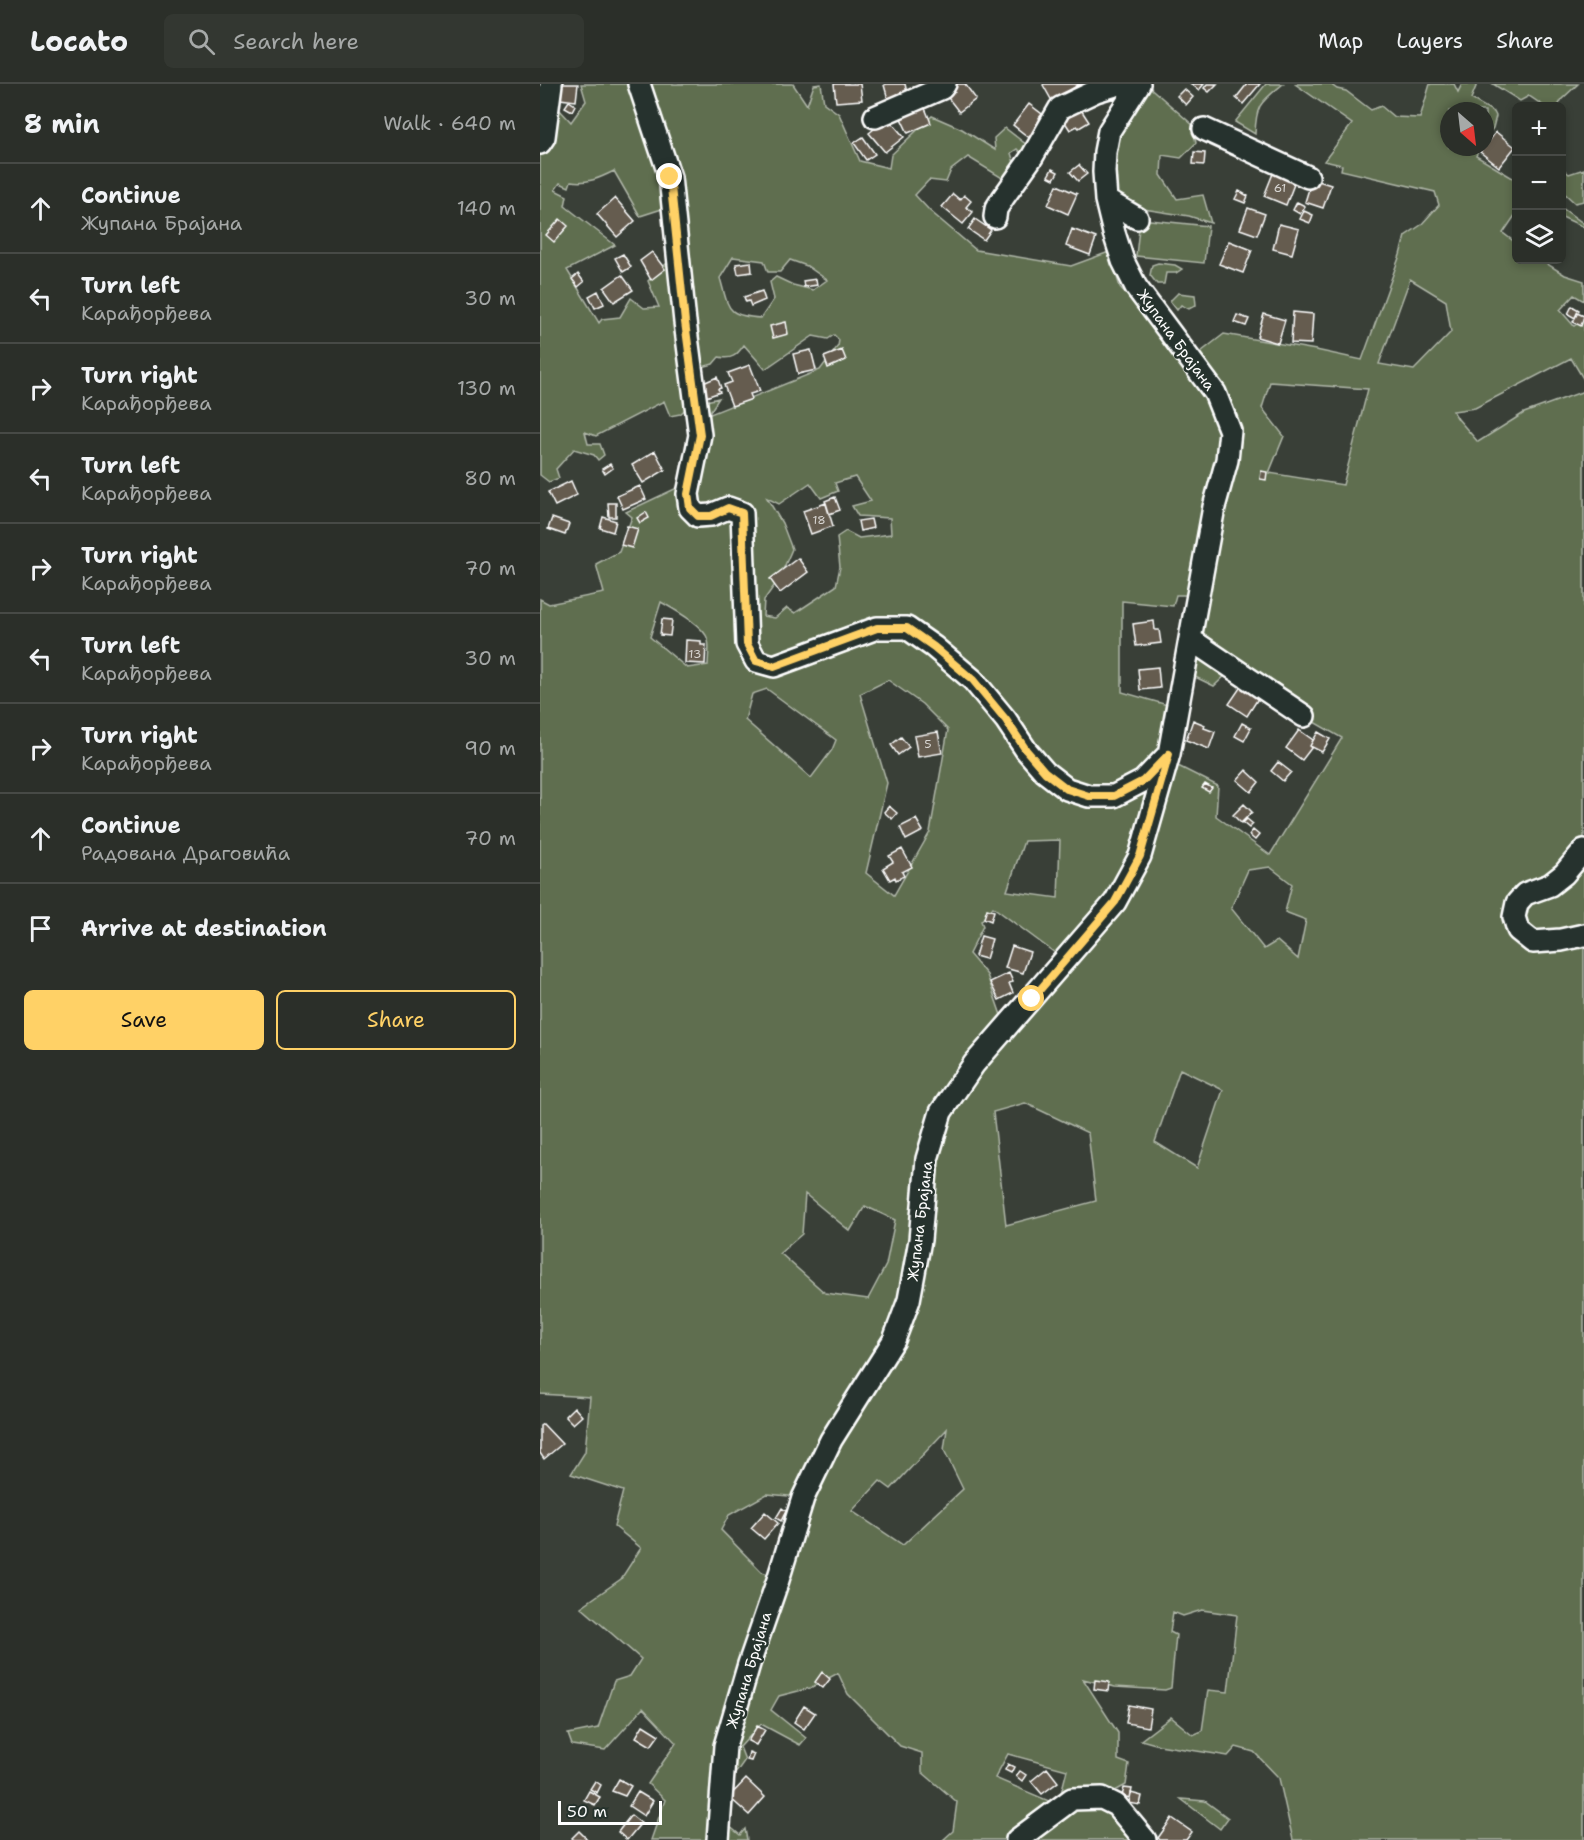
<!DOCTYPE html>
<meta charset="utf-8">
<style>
:root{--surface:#2b2f29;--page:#333731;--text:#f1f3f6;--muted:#a6a9a8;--line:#474a46;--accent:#ffd166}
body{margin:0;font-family:"Shantell Sans",sans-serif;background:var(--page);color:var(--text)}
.controls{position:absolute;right:18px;top:18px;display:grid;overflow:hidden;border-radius:9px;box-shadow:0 3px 9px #0003}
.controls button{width:54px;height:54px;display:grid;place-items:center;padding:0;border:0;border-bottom:2px solid var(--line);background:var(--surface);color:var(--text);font:30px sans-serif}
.compass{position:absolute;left:900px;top:18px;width:54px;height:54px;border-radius:50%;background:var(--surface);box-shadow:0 3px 9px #0003;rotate:152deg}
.scale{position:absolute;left:18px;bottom:15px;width:104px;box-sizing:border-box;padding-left:6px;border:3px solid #fff;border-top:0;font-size:16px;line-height:21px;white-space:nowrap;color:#fff;-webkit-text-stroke:4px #26332d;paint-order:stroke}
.stop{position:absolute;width:18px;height:18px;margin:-14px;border:4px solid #ffd166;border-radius:50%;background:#fff}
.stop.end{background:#ffd166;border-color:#fff;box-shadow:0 2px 6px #0008}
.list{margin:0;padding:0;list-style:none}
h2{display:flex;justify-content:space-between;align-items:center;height:78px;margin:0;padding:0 24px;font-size:26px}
h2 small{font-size:20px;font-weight:400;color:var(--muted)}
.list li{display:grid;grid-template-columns:39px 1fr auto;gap:18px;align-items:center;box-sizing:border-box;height:90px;padding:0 24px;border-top:2px solid var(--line)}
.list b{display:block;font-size:22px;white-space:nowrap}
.list p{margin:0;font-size:20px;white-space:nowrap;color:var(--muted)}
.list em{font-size:20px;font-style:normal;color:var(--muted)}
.actions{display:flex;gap:12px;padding:18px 24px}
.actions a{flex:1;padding:14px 0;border:2px solid var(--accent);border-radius:9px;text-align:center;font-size:21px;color:var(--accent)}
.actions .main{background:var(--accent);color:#111}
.icon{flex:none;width:33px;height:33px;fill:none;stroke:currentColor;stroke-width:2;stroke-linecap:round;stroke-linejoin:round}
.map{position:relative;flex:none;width:1044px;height:1756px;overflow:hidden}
header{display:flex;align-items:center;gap:36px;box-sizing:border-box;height:84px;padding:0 30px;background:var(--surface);border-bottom:2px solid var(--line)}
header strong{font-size:28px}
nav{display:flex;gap:33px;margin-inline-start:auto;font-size:21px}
.search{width:420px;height:54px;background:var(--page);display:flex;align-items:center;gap:15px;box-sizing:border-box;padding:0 21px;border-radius:9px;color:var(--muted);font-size:22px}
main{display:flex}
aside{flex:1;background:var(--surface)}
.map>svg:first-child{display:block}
.green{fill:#5f6e50;stroke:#afb6a8;stroke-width:1.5;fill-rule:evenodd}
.building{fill:#655b4f;stroke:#fff;stroke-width:1.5}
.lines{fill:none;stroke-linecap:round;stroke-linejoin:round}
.minor-casing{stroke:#fff;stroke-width:26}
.minor{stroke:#26332d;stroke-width:21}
.route{stroke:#ffd166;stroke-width:8}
.labels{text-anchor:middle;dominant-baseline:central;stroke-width:5;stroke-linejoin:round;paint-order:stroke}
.number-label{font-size:12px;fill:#d8d6d3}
.street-label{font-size:15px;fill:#fff;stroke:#26332d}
</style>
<header>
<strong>Locato</strong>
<div class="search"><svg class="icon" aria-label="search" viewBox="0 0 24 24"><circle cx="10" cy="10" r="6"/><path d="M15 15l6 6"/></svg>Search here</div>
<nav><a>Map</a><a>Layers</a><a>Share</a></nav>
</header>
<main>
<aside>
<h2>8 min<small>Walk · 640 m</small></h2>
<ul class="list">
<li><svg class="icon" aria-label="ahead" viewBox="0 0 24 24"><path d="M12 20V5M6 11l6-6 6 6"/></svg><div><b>Continue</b><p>Жупана Брајана</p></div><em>140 m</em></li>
<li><svg class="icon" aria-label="left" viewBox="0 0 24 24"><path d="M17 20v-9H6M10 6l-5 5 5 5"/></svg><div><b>Turn left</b><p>Карађорђева</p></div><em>30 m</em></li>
<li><svg class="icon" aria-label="right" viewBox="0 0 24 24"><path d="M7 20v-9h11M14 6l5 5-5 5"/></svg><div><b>Turn right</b><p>Карађорђева</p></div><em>130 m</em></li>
<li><svg class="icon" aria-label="left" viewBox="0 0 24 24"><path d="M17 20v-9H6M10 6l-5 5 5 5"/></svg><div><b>Turn left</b><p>Карађорђева</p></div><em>80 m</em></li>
<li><svg class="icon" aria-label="right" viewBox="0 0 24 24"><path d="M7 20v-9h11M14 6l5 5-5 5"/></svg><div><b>Turn right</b><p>Карађорђева</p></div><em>70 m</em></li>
<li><svg class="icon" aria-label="left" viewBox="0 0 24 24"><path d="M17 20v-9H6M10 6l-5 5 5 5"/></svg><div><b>Turn left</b><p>Карађорђева</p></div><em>30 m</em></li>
<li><svg class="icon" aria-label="right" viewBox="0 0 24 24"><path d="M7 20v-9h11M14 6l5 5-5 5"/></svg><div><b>Turn right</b><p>Карађорђева</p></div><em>90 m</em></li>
<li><svg class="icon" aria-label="ahead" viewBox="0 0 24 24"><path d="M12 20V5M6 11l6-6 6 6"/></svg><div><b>Continue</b><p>Радована Драговића</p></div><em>70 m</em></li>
<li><svg class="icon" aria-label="arrive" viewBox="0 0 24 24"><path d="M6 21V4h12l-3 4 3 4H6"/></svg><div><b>Arrive at destination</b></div></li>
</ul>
<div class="actions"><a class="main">Save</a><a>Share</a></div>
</aside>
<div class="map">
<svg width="1044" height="1756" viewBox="0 0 1044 1756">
<rect width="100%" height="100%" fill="#393f37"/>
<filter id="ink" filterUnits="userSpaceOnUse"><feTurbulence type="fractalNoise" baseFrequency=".0167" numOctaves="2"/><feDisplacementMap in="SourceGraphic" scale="12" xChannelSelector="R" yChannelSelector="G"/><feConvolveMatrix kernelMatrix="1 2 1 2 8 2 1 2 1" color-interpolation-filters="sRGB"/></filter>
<g filter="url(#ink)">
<!-- green -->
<path class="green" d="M41 0H253L267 21 274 1 281 0 284 19 299 30 320 77 349 84 351 71 392 32 422 45 455 66 454 54 465 44 500 71 491 80 477 65 471 69 474 79 467 97 428 73 411 86 406 98 389 96 375 111 390 127 436 166 531 182 569 168 580 203 644 281 684 250 776 266 822 276 860 171 865 152 881 141 899 121 895 108 801 86 802 81 784 77 812 40 755 0H790L797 5 806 7 831 26 841 22 854 33 880 34 890 0H914L918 8 922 0H937L931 15 954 28 956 32 953 44 945 55V27H909V63H940L936 72 976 96V130L963 149 976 159V176H1001L1025 191 1044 197V217L1034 211 1020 226 1034 242 1044 235V296L1031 274 935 324 913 327 918 335 938 358 984 329 1044 307V1756H753L739 1694 714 1668 696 1663 688 1672 619 1661 601 1656 631 1633 653 1651 662 1647 668 1606 688 1608 697 1531 662 1526 643 1532 633 1528 630 1548 636 1551 631 1604 625 1606 575 1603 543 1595 578 1649V1676L589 1680 586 1701 566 1712 609 1756H403L413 1747 417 1718 382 1688V1669L360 1662 308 1610 298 1589 270 1604 239 1612 231 1626 266 1654 260 1661 221 1640 200 1663 205 1676 195 1690 188 1741 200 1751 205 1745 207 1756H111L125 1716 108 1700 136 1659 103 1624 65 1666 32 1661 28 1650 58 1644 74 1597 90 1592 101 1575 41 1523 81 1495 101 1464 74 1442 83 1407 31 1390 45 1368 50 1313 0 1310V515L9 520 64 509 56 480 79 468 92 433 86 428 137 404 154 348 149 322 140 330 130 332 124 317 56 352 45 348 48 360H60L64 371 58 376 54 371 34 365 16 385 19 394 9 398 0 391V14L2 30 19 25 31 38 46 17ZM74 87 100 132 125 124 143 164 108 197 119 223 104 224 91 214 80 233 62 235 59 239 27 186 75 161 25 122 27 112 15 106 20 99 29 103 31 97C47 100 60 94 74 87ZM193 173 224 177 228 188H240L250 176 267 182 287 196 273 206 253 201 236 193 230 198 234 215 221 234C186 232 189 225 180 194ZM870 195 906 217 911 248 874 286 839 280ZM294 251 299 256 298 262 280 286 168 331 179 314 149 321 144 288 173 280 179 273C192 276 197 271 204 261L225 285 273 252 288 255ZM730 298 828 305 803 401 729 389 744 352 722 324ZM315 393 331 417 312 422 318 432 350 434 351 450 319 454 306 447 297 453 300 483 296 502 255 529 247 524 235 534 223 532 224 516 239 495 252 465 242 439 227 414 239 420 270 399 281 414 298 407 295 399ZM636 511H650L651 591 674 602 688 589 802 654 730 771 676 732 678 702 634 680 631 622 582 608V517L633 522ZM121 518C133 525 165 542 168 556 170 564 168 573 168 581L147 584 110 553ZM322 536 339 550 281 559ZM348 596 382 620 408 646 390 748 354 811 326 789 347 699 320 610ZM227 605 296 656 292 666 271 694 205 636 212 610ZM520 756 518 814 467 807 484 757ZM730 783 752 800 745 828 766 836 758 875 737 857 724 865 691 824 708 786ZM453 823 519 872 462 934 447 891 429 870 443 842 441 837ZM640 985 683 1006 657 1084 615 1058ZM485 1019 548 1049 556 1117 466 1141 453 1028ZM265 1110 310 1147 325 1122 355 1136 346 1181 328 1215 285 1209 240 1169 262 1150ZM407 1345 404 1366 423 1405 363 1461 312 1427 340 1397 351 1405ZM227 1410 270 1414 231 1491 222 1488 181 1446 189 1431ZM468 1670 527 1686 518 1721 455 1694Z
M606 0 663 50 654 49 656 59 641 74 622 71 621 91 637 115 663 111 671 139 649 132 597 124 570 110 573 48Z
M726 0H743C720 19 716 20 715 50L695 38Z
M953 0H1038L1022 15 1018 22H1004L989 12 980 17Z
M1022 84 1029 90 1044 85V117L1035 119 1022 107Z
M1022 124 1044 140V143L1022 133Z
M600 135 668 142 664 179 596 172Z
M618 179 635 181 642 185 636 189H626L624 200H617L610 191 612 181Z
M638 209 655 211 656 221 649 225 641 221 637 226 630 217Z
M641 1715 665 1717 688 1734 680 1745Z"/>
<!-- building -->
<path class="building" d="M14 0H38L36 17 12 14Z
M294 0H320L322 16 296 18Z
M347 0H365L367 9 348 15 344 1Z
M418 0H425L436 15 419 28 405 10Z
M540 0 512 17 503 1 504 0Z
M651 0H664L659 6Z
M667 0H677L669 8 664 4Z
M707 0H720L703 20 696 14Z
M644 5 653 13 646 21 637 12Z
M29 17 35 21 32 27 25 23Z
M383 19 391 39 368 49 359 30Z
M489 20 502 30 499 34 505 39 492 56 473 41Z
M538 21 549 38 539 44 537 42 530 46 521 32Z
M348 34 364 53 345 68 329 49Z
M956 48 975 63 959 83 940 68Z
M323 53 335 70 326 76 314 59Z
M654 68 665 69 664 81 653 80Z
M539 81 547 90 538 97 530 88Z
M512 85 518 88 514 95 508 92Z
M734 87 756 95 746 121 724 112Z
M772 95 791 101 783 124 765 118Z
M517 101 537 110 528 130 508 121Z
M699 107 708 112 705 119 695 115Z
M413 110 420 116 424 111 431 117 426 123 433 128 423 140 402 123Z
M75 114 95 137 77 153 57 130Z
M757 118 765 122 760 130 753 126Z
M708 124 725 130 717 151 700 145Z
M764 127 773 131 770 139 760 135Z
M20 135 28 142 14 158 6 151Z
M435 135 451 146 444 156 428 145Z
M739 140 759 145 752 170 733 165Z
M532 145 556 154 550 171 526 162Z
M689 157 712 166 703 189 679 180Z
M112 168 125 185 111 196 100 177Z
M83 170 91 183 83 188 75 174Z
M211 178 212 188 198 190 196 180Z
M38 190 44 198 38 203 32 195Z
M82 191 93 206 74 218 64 204Z
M276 195 277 201 264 203 263 197Z
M58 207 64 220 55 224 49 212Z
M222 207 225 216 211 222 209 217 206 218 204 213Z
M1032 222 1039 226 1035 234 1028 230Z
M753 228 773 230 771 260 751 259Z
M1037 229 1044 232 1041 242 1033 238Z
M724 230 745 236 738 259 717 253Z
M697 231 709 235 706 242 694 238Z
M246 238 248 250 233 254 230 242Z
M271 266 276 286 258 290 253 270Z
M302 266 306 276 288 284 284 273Z
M210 281 220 307 210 310 212 315 192 322 184 301 192 298 188 289Z
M177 293 181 304 178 305 180 308 166 313 161 300Z
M115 367 125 386 103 399 92 381Z
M70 380 73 384 65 390 62 385Z
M721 387 727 388 726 396 720 395Z
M31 397 37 411 15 422 8 408Z
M100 402 106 415 83 425 77 412Z
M295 413 300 426 289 430 285 417Z
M68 419H76V433H69Z
M286 419 293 442 271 450 263 427Z
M106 428 109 434 100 439 97 434Z
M63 433 76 437 73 448 60 444Z
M12 434 29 440 25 451 8 445Z
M331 435 333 444 320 447 318 437Z
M87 442 98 445 92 464 81 461Z
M258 474 268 488 240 509 230 495Z
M122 535 132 536 130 552 120 551Z
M614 537 615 546H619L621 559 596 562 593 540Z
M146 556 161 557V561H166L165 580 145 579Z
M618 583 620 604 600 606 598 585Z
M702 601 719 613 707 632 689 620Z
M653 636 665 641 664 644 675 648 669 665 646 656Z
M702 639 711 644 704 657 695 652Z
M759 646 773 656 770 662 772 663 762 676 746 664Z
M398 648 402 669 378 673 374 652Z
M778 648 790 655 782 668 770 662Z
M361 653 369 663 358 671 351 661Z
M738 678 751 688 743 697 731 687Z
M706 686 719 698 711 708 697 696Z
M665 700 672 704 669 708 662 704Z
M704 720 712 728 701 739 693 731Z
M349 722 357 729 352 735 344 728Z
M376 735 383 747 366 756 360 743Z
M707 735 713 740 709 744 703 739Z
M713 746 719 751 715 756 709 751Z
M362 765 372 783 362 788 364 792 356 796 355 793 350 796 343 784 353 778 349 772Z
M447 825 454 827 451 837 444 834Z
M441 852 452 855 446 875 435 872Z
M472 862 490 868 483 889 465 884Z
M469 889 473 898 469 899 473 909 459 916 450 898Z
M34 1323 42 1332 33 1340 25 1332Z
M3 1340 22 1360 4 1375 0 1369V1342Z
M242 1424 246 1427 241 1437 236 1434Z
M225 1428 238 1439 224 1455 211 1444Z
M282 1588 290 1595 283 1604 275 1598Z
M555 1596 569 1598 568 1607 554 1605Z
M589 1621 611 1625 608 1643 586 1639Z
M264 1622 275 1629 264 1645 254 1638Z
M103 1641 119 1651 111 1662 96 1653Z
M217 1642 225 1646 216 1661 208 1657Z
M209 1668 214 1670 211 1677 207 1676Z
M468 1680 474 1683 471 1689 465 1686Z
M507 1684 518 1698 502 1710 491 1697Z
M480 1687 486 1691 482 1697 476 1692Z
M79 1695 91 1702 85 1712 72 1707Z
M206 1695 225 1713 209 1731 189 1713Z
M55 1697 61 1701 57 1709 50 1705Z
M584 1704 592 1705 590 1714 582 1712Z
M49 1707 60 1713 55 1721 44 1716Z
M98 1708 113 1717 104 1732 89 1722Z
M591 1709 602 1712 600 1721 589 1719Z
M91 1731 101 1739 87 1756 78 1748Z
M632 1734 652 1748 646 1756H620L618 1754Z
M39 1747 48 1756H34L32 1754Z"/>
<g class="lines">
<!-- minor casing -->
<g class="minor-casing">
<path id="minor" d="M99 0 130 93 145 238 160 351 148 410 150 424 158 432 171 431 188 424 202 429 207 560 216 577 234 582 337 544H367L394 563 433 596 466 636 486 666 505 688 527 705 549 712H574L603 697 626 673
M335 33 402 4 405 0
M664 45 768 93
M0 59 4 53 11 0
M566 116 597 134
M455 133 456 125 463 114 492 73 520 24 556 7 579 0
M650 555 764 632
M1044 766 1024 790 1010 801 985 810 977 819 974 833 978 846 993 858 1021 856 1044 851
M178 1756 185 1662 209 1580 238 1496 263 1414 291 1356 354 1256 369 1216 380 1156 387 1075 401 1028 434 980 575 818 600 772 629 670 674 423 687 376 690 347 675 309 596 203 583 177 574 149 566 116 564 88 565 68 569 47 599 0
M477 1756 532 1715 562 1714 576 1721 605 1756"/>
</g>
<!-- minor -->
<use href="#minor" class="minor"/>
</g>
</g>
<g class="lines" filter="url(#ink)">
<!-- route -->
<path class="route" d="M130 93 145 238 160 351 148 410 150 424 158 432H171L188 424 202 429 207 560 216 577 234 582 337 544H367L394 563 433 596 466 636 486 666 505 688 527 705 549 712H574L603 697 629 670 600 772 575 818 492 915"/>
</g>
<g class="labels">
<!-- number labels -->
<g class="number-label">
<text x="740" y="104">61</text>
<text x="279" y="436">18</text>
<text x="155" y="570">13</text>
<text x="388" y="660">5</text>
</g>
<!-- street labels -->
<g class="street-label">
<text transform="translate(636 256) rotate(54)">Жупана Брајана</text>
<text transform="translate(380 1137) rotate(-83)">Жупана Брајана</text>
<text transform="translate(209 1586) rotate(-73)">Жупана Брајана</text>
</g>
</g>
</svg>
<div class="controls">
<button>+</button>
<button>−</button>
<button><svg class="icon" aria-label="layers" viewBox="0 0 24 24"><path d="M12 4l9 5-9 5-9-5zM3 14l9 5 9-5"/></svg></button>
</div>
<svg class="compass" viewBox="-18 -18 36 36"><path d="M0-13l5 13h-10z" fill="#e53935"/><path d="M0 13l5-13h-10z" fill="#a6a9a8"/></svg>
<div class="scale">50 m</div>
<div class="stop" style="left:492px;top:915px"></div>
<div class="stop end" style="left:130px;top:93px"></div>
</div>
</main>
